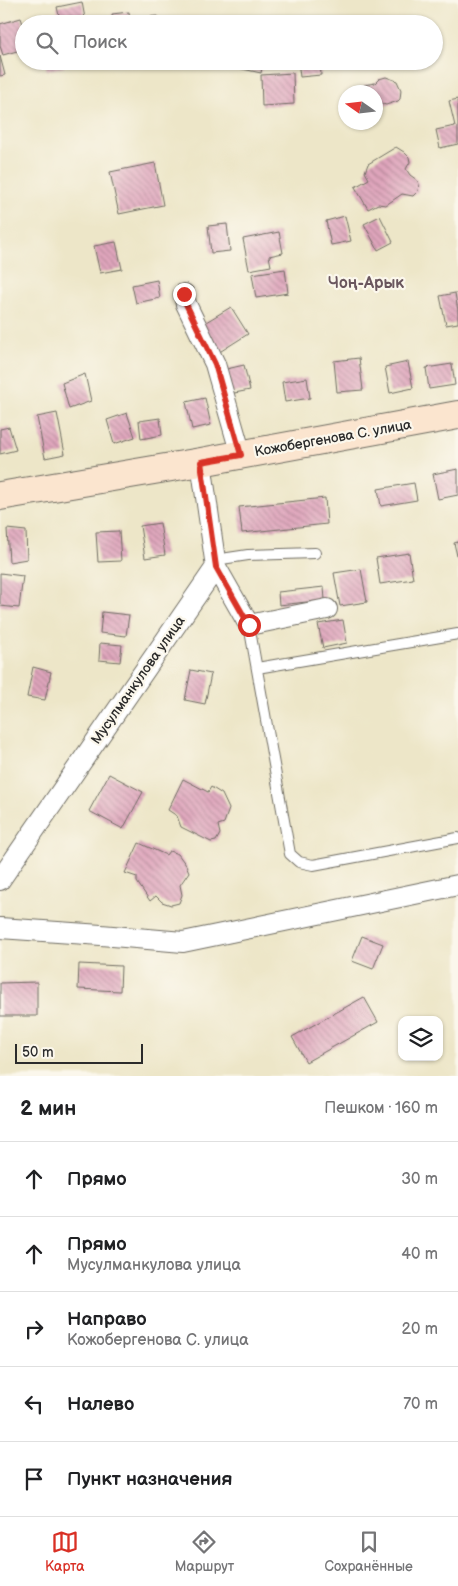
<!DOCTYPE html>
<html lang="ru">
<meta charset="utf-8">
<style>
:root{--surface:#fff;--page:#f6f6f6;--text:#202124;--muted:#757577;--line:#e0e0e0;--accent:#d93025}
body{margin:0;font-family:"Balsamiq Sans",sans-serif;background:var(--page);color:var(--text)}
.controls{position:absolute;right:15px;bottom:15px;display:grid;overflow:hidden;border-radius:10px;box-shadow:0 1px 4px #0004}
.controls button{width:45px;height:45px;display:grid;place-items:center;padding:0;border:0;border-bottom:1px solid var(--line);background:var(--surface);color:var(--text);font:25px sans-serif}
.compass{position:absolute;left:338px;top:85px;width:45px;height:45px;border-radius:50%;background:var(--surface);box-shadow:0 1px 4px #0004;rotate:284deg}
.scale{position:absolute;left:15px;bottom:12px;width:128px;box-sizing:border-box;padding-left:5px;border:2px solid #2b2b2b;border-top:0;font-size:14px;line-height:18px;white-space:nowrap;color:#2b2b2b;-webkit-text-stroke:4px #fbf7ec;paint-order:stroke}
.stop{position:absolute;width:15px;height:15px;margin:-11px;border:4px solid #d93025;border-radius:50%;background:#fff}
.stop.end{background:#d93025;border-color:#fff;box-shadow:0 1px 5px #0008}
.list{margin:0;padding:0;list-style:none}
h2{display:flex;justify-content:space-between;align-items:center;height:65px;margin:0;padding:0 20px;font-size:21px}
h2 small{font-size:16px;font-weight:400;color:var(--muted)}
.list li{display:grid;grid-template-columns:32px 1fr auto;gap:15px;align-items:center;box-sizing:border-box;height:75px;padding:0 20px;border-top:1px solid var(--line)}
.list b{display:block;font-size:19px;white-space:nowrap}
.list p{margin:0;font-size:16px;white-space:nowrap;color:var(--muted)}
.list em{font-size:16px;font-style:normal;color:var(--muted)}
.icon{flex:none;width:28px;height:28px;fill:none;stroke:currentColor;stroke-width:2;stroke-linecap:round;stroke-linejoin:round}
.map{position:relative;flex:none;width:458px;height:1076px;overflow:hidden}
.search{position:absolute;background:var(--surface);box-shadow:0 1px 4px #0004;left:15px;right:15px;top:15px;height:55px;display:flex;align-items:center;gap:12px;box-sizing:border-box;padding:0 18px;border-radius:28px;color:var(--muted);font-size:19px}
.sheet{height:440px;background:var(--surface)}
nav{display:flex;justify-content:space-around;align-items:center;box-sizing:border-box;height:70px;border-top:1px solid var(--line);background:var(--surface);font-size:14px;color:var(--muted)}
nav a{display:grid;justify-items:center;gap:2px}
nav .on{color:var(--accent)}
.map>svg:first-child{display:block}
.building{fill:url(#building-back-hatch)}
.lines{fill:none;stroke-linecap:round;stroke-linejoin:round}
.service-casing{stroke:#6f6c62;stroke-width:12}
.minor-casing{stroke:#6f6c62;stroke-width:22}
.secondary-casing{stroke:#6f6c62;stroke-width:30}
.service{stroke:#fff;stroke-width:10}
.minor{stroke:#fff;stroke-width:20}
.secondary{stroke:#fbe5cf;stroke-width:28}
.route{stroke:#d93025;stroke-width:6}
.labels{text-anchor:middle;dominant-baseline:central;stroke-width:4.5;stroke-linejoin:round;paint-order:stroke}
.street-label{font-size:14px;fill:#2b2b2b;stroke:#fbf7ec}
.quarter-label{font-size:16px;font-weight:bold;fill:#6a565e;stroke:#fbf7ec}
</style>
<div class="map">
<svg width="458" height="1076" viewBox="0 0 458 1076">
<defs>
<pattern id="building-back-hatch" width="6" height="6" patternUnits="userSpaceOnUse" patternTransform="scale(1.25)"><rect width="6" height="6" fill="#dfa5bc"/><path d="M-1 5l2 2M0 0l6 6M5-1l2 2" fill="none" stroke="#b58799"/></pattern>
</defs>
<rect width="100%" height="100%" fill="#fbf7ec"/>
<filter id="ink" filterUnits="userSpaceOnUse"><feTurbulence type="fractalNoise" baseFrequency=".02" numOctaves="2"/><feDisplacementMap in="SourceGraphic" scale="10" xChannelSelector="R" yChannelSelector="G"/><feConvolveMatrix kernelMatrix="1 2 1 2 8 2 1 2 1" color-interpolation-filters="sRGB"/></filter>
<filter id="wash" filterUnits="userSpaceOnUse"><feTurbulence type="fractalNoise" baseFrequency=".0096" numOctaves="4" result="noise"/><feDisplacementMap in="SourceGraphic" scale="20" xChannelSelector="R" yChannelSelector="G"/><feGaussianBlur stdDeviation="1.12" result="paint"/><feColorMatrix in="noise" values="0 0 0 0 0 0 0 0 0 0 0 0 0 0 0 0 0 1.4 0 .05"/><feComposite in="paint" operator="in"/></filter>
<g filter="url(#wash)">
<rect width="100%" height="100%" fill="#ede6c8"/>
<g id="blocks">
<!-- building -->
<path class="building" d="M82 2 86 24H61L57 7Z
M129 12 130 24H113L112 14Z
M158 16V24H134L133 18Z
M21 18 24 27V49L3 55 0 46V24Z
M232 20V24H210V21Z
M195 21V24H177V22Z
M0 56 5 75 0 76Z
M45 61H63L64 67 47 70Z
M240 61H263L261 73 238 68Z
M298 61H320L321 75 300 77Z
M293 73 294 104 262 106 261 75Z
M386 77 397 81 401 90 400 99 398 101 386 105 376 102V92H365L364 85 375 83 379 79Z
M458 99V144L440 148 436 130 455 126 449 101Z
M396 147 404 152 409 157 410 162 406 169 410 175 417 180 419 184 418 191 413 196 402 194 386 205 378 204 368 209 355 187 369 179 365 172 368 164Z
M155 163 163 205 119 214 110 172Z
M345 216 351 241 331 245 326 221Z
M380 216 393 242 378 250 364 224Z
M227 224 230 251 211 253 208 226Z
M279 232 283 253 269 256 271 266 249 270 243 239Z
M116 242 122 269 100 273 94 246Z
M285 269 288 293 256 298 252 274Z
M157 280 160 298 136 303 132 285Z
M455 293 458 311V323L446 325 440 296Z
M231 307 248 334 218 353 201 325Z
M359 358 363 390 337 392 334 361Z
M408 362 413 388 390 393 385 367Z
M452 364 455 385 429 389 426 368Z
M244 365 250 390 224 395 218 371Z
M85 374 91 401 69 409 62 383Z
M307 378 310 398 285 402 282 382Z
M205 398 211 425 192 429 186 402Z
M57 413 65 454 45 458 37 417Z
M127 413 135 437 114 444 107 420Z
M160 418 162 435 141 439 139 421Z
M9 427 16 450 0 454V429Z
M458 469V495L438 499 433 474Z
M414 483 417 500 381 506 378 489Z
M325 498 327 524 242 533 239 507Z
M160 523 165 555 145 558 140 526Z
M7 529 26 531 27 559 9 562Z
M119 531 121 561 98 562 96 532Z
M458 542V556H457L454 543Z
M409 553 413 579 380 584 376 558Z
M361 569 367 602 340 606 334 573Z
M0 573 23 576 19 608 0 606Z
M324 587 325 600 279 605 278 592Z
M102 612 129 615 126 636 100 633Z
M343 620 347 643 323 648 318 624Z
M100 643 122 645 120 662 99 660Z
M33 667 51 672 45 700 27 697Z
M191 670 211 674 205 704 185 700Z
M109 774 143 792 123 829 89 811Z
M183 779 208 792 211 787 222 794 229 809 224 823 218 825 220 834 216 841 211 842 181 827 177 816 168 810Z
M139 843 166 855 169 851 178 854 186 865 189 872 180 885 182 895 179 903 171 905 162 902 156 896 150 901 137 882V877L125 873Z
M362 936 383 944 373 969 352 961Z
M79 964 121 966 120 991 78 989Z
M37 982V1016H0V983Z
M364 997 378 1022 306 1062 292 1037Z"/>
</g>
</g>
<g filter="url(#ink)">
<use href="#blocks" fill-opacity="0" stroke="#6f6c62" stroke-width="1"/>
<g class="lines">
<!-- service casing -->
<g class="service-casing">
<path id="service" d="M215 560 248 555 315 553
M249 625 290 854 299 862 313 865 458 838
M257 668 458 634"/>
</g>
<!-- minor casing -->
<g class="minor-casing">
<path id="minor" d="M184 294 186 304 215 364 241 455
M216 567 249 625 327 609
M0 880 216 567 201 462
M0 928 101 935 183 942 458 885"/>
</g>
<!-- secondary casing -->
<g class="secondary-casing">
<path id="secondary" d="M0 496 201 462 458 415"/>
</g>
<!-- service -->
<use href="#service" class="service"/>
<!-- minor -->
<use href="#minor" class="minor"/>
<!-- secondary -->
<use href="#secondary" class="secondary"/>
</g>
</g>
<g class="lines" filter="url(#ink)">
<!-- route -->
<path class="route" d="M184 294 186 304 215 364 241 455 201 462 216 567 249 625"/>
</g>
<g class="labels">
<!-- street labels -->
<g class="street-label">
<text transform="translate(333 438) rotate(-10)">Кожобергенова С. улица</text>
<text transform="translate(138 680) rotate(-55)">Мусулманкулова улица</text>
</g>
<!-- quarter labels -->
<g class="quarter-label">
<text x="366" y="283">Чоң-Арык</text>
</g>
</g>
</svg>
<div class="controls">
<button><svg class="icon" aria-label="layers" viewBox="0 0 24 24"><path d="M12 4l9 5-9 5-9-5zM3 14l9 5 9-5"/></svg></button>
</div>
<svg class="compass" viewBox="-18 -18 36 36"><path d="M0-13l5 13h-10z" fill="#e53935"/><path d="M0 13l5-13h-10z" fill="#757577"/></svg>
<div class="scale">50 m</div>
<div class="stop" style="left:249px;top:625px"></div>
<div class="stop end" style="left:184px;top:294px"></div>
<div class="search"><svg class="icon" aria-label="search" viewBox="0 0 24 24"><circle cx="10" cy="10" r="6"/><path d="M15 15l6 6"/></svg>Поиск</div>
</div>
<section class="sheet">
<h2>2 мин<small>Пешком · 160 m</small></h2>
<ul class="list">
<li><svg class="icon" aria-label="ahead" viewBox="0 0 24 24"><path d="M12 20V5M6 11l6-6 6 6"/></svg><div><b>Прямо</b></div><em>30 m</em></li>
<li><svg class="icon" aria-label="ahead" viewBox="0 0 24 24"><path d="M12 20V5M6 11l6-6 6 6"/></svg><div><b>Прямо</b><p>Мусулманкулова улица</p></div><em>40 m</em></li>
<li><svg class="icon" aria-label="right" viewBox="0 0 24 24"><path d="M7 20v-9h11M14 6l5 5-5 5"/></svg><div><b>Направо</b><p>Кожобергенова С. улица</p></div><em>20 m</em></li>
<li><svg class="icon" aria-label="left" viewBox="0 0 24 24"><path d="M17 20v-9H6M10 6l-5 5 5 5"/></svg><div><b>Налево</b></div><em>70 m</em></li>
<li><svg class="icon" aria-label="arrive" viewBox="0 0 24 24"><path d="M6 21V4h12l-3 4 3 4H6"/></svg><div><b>Пункт назначения</b></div></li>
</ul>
</section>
<nav>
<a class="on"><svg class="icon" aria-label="map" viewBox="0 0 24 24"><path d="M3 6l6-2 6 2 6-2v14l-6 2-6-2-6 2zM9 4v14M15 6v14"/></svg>Карта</a>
<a><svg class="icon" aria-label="directions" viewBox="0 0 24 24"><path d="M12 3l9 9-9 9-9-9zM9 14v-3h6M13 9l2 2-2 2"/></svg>Маршрут</a>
<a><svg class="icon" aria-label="saved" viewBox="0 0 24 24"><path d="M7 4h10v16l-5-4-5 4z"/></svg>Сохранённые</a>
</nav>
